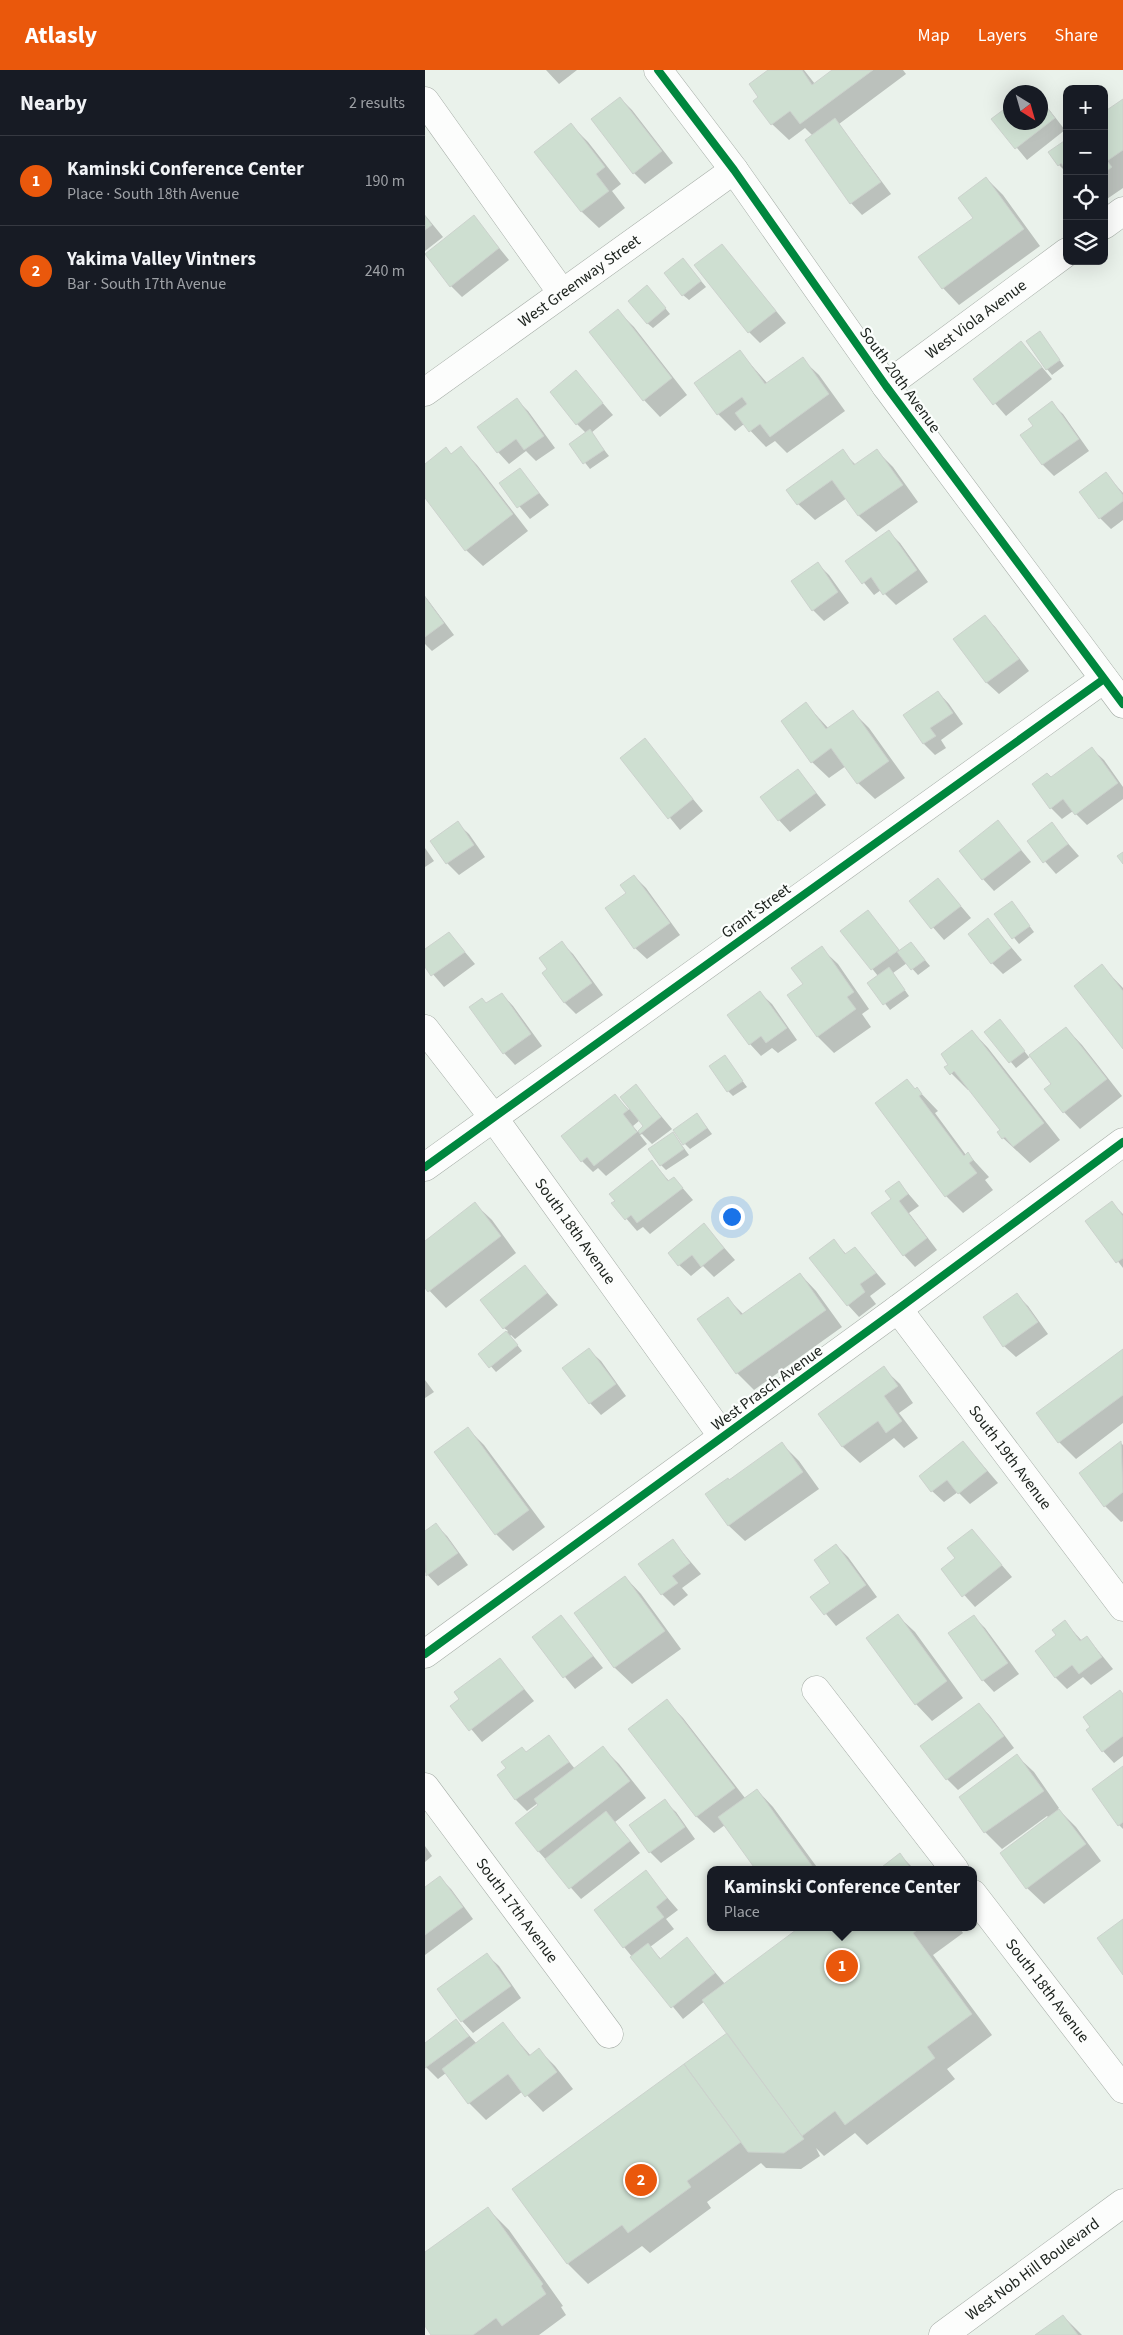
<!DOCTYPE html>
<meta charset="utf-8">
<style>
:root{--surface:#171b24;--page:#20242c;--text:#f1f3f6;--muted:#9ea1a6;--line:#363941;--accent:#ea580c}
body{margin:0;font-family:"Source Sans 3",sans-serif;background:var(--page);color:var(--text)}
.controls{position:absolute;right:15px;top:15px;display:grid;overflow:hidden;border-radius:10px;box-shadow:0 5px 20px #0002}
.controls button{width:45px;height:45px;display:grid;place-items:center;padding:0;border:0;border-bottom:1px solid var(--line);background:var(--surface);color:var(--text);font:25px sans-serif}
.compass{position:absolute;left:578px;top:15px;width:45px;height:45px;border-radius:50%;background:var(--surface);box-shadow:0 5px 20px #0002;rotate:143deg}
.you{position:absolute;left:306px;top:1146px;width:18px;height:18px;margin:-12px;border:4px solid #fff;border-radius:50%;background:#1a73e8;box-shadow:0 0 0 8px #1a73e833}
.badge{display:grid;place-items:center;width:32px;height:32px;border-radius:50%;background:var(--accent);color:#fff;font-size:16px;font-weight:700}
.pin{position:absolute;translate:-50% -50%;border:2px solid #fff;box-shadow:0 1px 5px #0006}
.popup{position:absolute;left:282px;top:1796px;width:270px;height:65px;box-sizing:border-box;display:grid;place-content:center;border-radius:10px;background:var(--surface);filter:drop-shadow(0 1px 4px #0005);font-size:16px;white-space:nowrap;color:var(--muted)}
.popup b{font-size:19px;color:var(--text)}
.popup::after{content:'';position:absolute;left:50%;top:100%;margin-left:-10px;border:10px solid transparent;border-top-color:var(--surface)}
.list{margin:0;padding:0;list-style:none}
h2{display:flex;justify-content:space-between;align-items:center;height:65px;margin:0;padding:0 20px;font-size:21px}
h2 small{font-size:16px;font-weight:400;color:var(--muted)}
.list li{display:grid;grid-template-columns:32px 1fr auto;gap:15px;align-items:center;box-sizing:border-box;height:90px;padding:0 20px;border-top:1px solid var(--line)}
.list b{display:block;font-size:19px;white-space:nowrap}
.list p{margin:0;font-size:16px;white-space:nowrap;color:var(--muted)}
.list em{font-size:16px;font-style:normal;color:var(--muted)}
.icon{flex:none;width:28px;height:28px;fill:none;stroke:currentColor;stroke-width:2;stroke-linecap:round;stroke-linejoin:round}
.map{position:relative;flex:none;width:698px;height:2265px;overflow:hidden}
header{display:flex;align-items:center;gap:30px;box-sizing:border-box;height:70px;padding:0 25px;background:var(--accent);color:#fff}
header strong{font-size:24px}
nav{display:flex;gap:28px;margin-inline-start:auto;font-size:18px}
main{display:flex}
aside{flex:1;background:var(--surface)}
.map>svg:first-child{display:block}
.shadow{fill:#0003;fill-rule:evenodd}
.building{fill:#cedfd1;stroke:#ccd2cd}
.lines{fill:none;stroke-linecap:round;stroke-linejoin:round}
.minor-casing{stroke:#a6ada7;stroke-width:29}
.major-casing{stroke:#a6ada7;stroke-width:29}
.minor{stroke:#fcfdfc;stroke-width:28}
.major{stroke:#fcfdfc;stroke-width:28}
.cycleway-casing{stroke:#fbfefc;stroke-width:11}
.cycleway{stroke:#00873e;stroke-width:8}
.labels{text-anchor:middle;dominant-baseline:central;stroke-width:4.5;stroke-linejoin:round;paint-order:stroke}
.street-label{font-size:16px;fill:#1b211c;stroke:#fbfefc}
</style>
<header>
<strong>Atlasly</strong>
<nav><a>Map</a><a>Layers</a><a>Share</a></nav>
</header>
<main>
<aside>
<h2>Nearby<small>2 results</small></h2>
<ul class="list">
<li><span class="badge">1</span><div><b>Kaminski Conference Center</b><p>Place · South 18th Avenue</p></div><em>190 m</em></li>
<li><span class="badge">2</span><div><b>Yakima Valley Vintners</b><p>Bar · South 17th Avenue</p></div><em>240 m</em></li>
</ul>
</aside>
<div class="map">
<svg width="698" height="2265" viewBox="0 0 698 2265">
<rect width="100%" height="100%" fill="#eaf2eb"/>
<!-- shadow -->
<path class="shadow" d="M121 0H152L134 14Z
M345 0H379L390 14 409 0H478L481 4 414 54 466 124 437 145 426 133 381 71 388 66 380 58 364 70 347 54 335 27Z
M195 28 207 40 248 93 220 114 209 103Z
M616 29 640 60 602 90 568 49 586 52H616Z
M698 30V118L679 131V44Z
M146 55 163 72 196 114 187 121 200 138 174 158 157 142 111 83Z
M642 71V103L634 95Z
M561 108 578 125 615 176 534 235 518 218 549 148Z
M0 145 18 167 0 181Z
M49 147 84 190 37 227 26 216Z
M297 175 361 253 335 273 324 262Z
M258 189 281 217 264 230 258 225Z
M227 222 245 244 228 258 222 253Z
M193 241 209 257 262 325 235 347 219 330Z
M620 269 639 296 627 305 621 298Z
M596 272 627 309 581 346 549 309Z
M315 282 343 314 377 289 394 305 420 341 362 383 350 371 341 377 319 354 310 361 293 344 271 314Z
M151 302 188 345 166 363 184 386 165 399 146 375 161 363 152 354Z
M92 330 103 341 130 378 111 391 101 381 84 394 73 382Z
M626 333 638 344 664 381 629 406 618 395 597 365 609 356Z
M36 378 52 395 103 461 58 496 41 480 0 426V395L27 385Z
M417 381 431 395 452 381 468 397 493 432 451 462 434 446 422 428 390 450 373 434Z
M95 399 124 435 105 449 76 414Z
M681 404 698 423V450L686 459 675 448Z
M464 462 475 473 503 512 471 535 456 520 449 525 422 492Z
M393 494 404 505 424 533 399 551 388 540Z
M0 526 29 565 7 581 0 574Z
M560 546 571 558 604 601 574 624 562 613 529 569Z
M513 622 524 634 538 654 516 670 521 678 510 685 499 674 479 646Z
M381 634 404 659 427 641 444 658 480 708 450 729 433 713 421 696 404 708 387 692Z
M219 670 278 741 255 760 196 688Z
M667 679 679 690 698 717V729L662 755 648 741 637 749 626 738 627 708Z
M373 700 401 735 365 762 354 750Z
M573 752 606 792 569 821 558 809Z
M32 753 44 764 60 787 34 805 22 793 7 771Z
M626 754 654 786 631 804 603 772Z
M0 778 9 791 0 797Z
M209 806 221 818 255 865 222 889 210 878 202 824Z
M513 809 546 848 519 870 485 831Z
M592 839 609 862 594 874 571 845Z
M443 842 475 881 491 879 505 896 493 905 482 893 468 903 484 926 465 940 444 913 453 906 417 861Z
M563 850 597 890 578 904 567 893Z
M24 863 50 894 19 917 0 895V881Z
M137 873 148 884 178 925 151 944 140 933 119 903 124 900Z
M396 878 413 894 444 939 437 944 446 957 409 983 393 967Z
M677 896 698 918V977Z
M335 923 347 934 372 970 353 983 347 978 336 986 325 974Z
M77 924 88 936 117 976 90 995 79 983 62 934Z
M580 957 604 987 641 958 657 975 697 1026 655 1059 639 1042 627 1014 606 986 591 998 561 962Z
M547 961 563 978 635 1070 605 1093 578 1068 576 1060 544 1019 543 1020 521 998Z
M300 987 322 1017 308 1026 303 1021Z
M211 1016 247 1059 227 1074 217 1064 215 1065 222 1074 181 1106 173 1098 168 1102 157 1091 190 1026 204 1040ZM215 1050 220 1056 213 1062 208 1056Z
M492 1019 513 1041 510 1043 541 1085 543 1084 564 1107 560 1110 568 1120 538 1143 521 1126 451 1033Z
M272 1044 287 1064 265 1079 257 1071Z
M248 1063 264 1085 241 1100 236 1095Z
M227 1092 245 1112 249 1108 268 1130 225 1164 218 1157 212 1161 188 1133Z
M474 1113 494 1136 484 1143 512 1180 490 1197 479 1185 467 1129Z
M687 1133 698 1144V1198L662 1151Z
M50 1134 67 1150 91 1183 21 1238 0 1216V1172Z
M279 1155 310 1190 289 1207 278 1196 266 1206 254 1195Z
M409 1171 422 1185 430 1178 461 1214 445 1226 451 1234 434 1247 423 1235Z
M100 1197 133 1235 90 1269 86 1265 85 1266 97 1281 71 1302 55 1284 83 1261 79 1258Z
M375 1204 391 1221 417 1257 329 1320 312 1303 274 1249 303 1229 319 1245Z
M592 1225 603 1236 623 1264 591 1287 579 1276Z
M164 1280 176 1291 201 1326 176 1345 165 1333Z
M698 1280V1353L651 1389 634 1372Z
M458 1298 475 1314 488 1333 474 1343 493 1368 479 1378 469 1368 435 1393 418 1377 395 1345Z
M0 1310 9 1322 0 1328Z
M43 1359 59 1375 120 1457 88 1481 71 1464 11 1382Z
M538 1372 573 1413 545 1434 533 1422 519 1432 507 1421Z
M696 1373 698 1375V1451L696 1452 680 1436 656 1403Z
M357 1374 374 1391 394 1419 320 1471 303 1455 304 1411Z
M11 1455 22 1466 43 1495 13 1516 0 1502V1462Z
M547 1460 587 1507 550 1537 517 1500 532 1488Z
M248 1471 276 1504 257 1518 263 1525 249 1536 237 1524Z
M411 1475 423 1487 452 1527 411 1556 387 1527 407 1513Z
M200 1507 216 1524 256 1579 207 1614 190 1598 151 1543Z
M136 1546 178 1598 150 1619 108 1568Z
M473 1546 490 1562 538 1628 507 1651 491 1634Z
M548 1546 560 1558 594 1604 569 1622 558 1610 525 1564Z
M640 1552 657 1571 662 1567 688 1599 666 1615 658 1607 642 1619 631 1608 633 1566Z
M75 1589 109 1631 57 1672 27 1636Z
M698 1625V1686L689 1693 678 1681Z
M242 1631 258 1648 320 1728 332 1720 348 1737 394 1800H332L300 1755 289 1763 272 1747 205 1659Z
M554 1634 565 1646 589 1678 533 1720 522 1709Z
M124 1667 150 1699 178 1678 194 1694 221 1728 190 1752 215 1783 156 1829 114 1782 115 1735 113 1733 102 1741 91 1730 73 1705Z
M592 1686 609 1702 634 1738 633 1739 651 1757 676 1791 619 1834 602 1818 624 1748 622 1746 577 1779 560 1762 535 1727Z
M698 1698V1759L694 1755Z
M239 1731 251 1742 270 1769 236 1793 225 1782Z
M0 1776 7 1786 0 1792Z
M475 1785 490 1800H455Z
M220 1802 253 1840 241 1849 249 1859 225 1877 236 1889 262 1869 300 1914 377 1857H534L538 1863 508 1885 567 1965 522 1999 530 2009 442 2075 430 2063 399 2086 391 2078 395 2086 376 2099 341 2098 336 2093 282 2132 286 2138 225 2183 217 2176 163 2214 143 2194 303 1963 280 1931 258 1949 199 1877Z
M15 1808 26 1819 48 1849 0 1885V1819Z
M62 1885 74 1896 96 1928 48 1963 37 1951Z
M31 1951 52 1974 78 1954 106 1986 114 1980 130 1996 148 2019 118 2042 98 2021 61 2050 44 2033 21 2003 13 2009 0 1996V1975Z
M63 2139 84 2160 138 2236 136 2237 141 2245 114 2265H8L0 2254V2184Z
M638 2246 657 2265H612Z"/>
<!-- building -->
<path class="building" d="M343 0H377L387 15 407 0H448L375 54 365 41 346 55 328 31 333 27 324 14Z
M195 27 237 81 208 104 166 49Z
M698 29V80L682 91 687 97 679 103V42Z
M616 30 630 48 590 79 566 49 586 34V52H616Z
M410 48 456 112 425 134 380 70Z
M146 53 180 97 171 104 184 121 156 142 109 82Z
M642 69V101L636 93 633 96 623 82Z
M561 107 599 159 517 219 493 187 548 148 533 128Z
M49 145 74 178 25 217 0 184Z
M0 146 7 155 0 160Z
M297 174 351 241 323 263 269 195Z
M258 188 276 211 257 226 239 203Z
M222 215 241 238 222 254 203 231Z
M193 239 247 308 218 331 164 262Z
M615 261 635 290 621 300 601 271Z
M596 271 617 297 568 335 548 309Z
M315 280 340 314 378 287 404 324 345 367 335 354 324 362 310 343 322 334 317 327 292 345 269 313Z
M151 300 178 333 151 355 125 322Z
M92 328 119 366 99 380 91 369 72 383 52 357Z
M627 331 654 369 617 395 595 365 608 356 603 349Z
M165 359 179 380 158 394 144 374Z
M36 376 88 444 40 481 0 428V394L21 377 26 384Z
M418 379 429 395 452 379 478 415 433 446 407 410 372 435 361 420Z
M95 398 114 423 92 438 74 413Z
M681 402 698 425V431L674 449 654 422Z
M464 460 492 500 458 525 446 507 437 514 420 491Z
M393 492 413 522 387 541 366 511Z
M0 527 19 553 0 567Z
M560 545 594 589 561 613 528 569Z
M513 621 528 643 505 658 511 666 498 674 478 645Z
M381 632 401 659 428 640 464 691 432 714 406 678 386 693 356 651Z
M220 668 268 729 243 749 195 688Z
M667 677 693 713 650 745 638 729 625 739 607 714 622 703 626 707Z
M373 699 391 723 353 751 335 727Z
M573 750 596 780 557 810 534 781Z
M33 751 49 775 21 794 5 771Z
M627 752 643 774 618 793 602 771Z
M698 782V794L692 786Z
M209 805 245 853 209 879 180 838 201 823 195 815Z
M513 808 536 836 506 859 484 831Z
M587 831 605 856 587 869 569 844Z
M443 840 474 880 446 900 415 861Z
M563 848 586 878 566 894 543 864Z
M24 862 40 882 6 906 0 897V879Z
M137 871 167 913 139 933 117 903 122 899 114 888Z
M486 872 500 890 486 900 472 882Z
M397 876 429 922 422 927 431 939 392 967 362 925 378 914 366 898Z
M677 894 698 921V979L649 916Z
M464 897 480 920 458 935 442 913Z
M335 921 362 958 341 973 336 966 324 975 302 945Z
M77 923 106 964 78 984 44 937 57 928 61 933Z
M575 949 600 981 584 993 559 962Z
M641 957 682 1009 638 1043 619 1019 626 1014 604 985Z
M547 960 619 1053 588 1077 580 1067 577 1069 572 1062 575 1060 529 1001 525 1005 519 997 523 995 516 984Z
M300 985 318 1011 302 1022 284 996Z
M482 1009 490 1019 492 1017 497 1024 494 1026 539 1086 543 1082 548 1090 544 1093 552 1103 520 1127 450 1033Z
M211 1014 236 1047 215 1064 213 1061 218 1056 195 1027Z
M190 1024 203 1040 198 1044 212 1062 169 1096 162 1087 156 1092 136 1066Z
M272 1043 282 1058 258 1075 248 1060Z
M248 1062 259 1079 235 1096 223 1079Z
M227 1090 243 1111 249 1107 258 1118 212 1153 206 1145 200 1150 186 1133 190 1131 184 1124Z
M474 1111 483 1124 474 1131 502 1168 478 1186 446 1143 466 1129 460 1121Z
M687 1131 698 1146V1188L691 1193 660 1151Z
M50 1132 76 1166 3 1222 0 1218V1171Z
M279 1153 299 1178 276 1197 267 1185 253 1196 243 1183Z
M409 1169 420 1184 430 1177 451 1203 435 1214 440 1222 422 1236 384 1188Z
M100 1195 122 1223 78 1259 55 1230Z
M375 1203 401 1240 311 1304 272 1249 303 1227 316 1245Z
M592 1223 613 1252 578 1277 558 1247Z
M81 1261 93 1275 64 1298 53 1284Z
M164 1278 191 1314 164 1334 137 1298Z
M698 1279V1325L633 1373 611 1343Z
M459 1296 473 1316 459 1326 477 1351 461 1363 453 1351 417 1377 393 1344Z
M43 1357 104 1440 70 1465 9 1382Z
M538 1371 562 1401 533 1424 522 1410 506 1422 494 1406Z
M696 1371 698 1422 679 1437 654 1403Z
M357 1372 378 1402 303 1456 280 1424 303 1408 304 1410Z
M11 1453 33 1483 1 1506 0 1461Z
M547 1459 577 1495 537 1527 516 1499 530 1488 522 1478Z
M248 1469 265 1493 247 1506 253 1513 236 1525 213 1494Z
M411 1474 441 1515 399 1545 385 1527 405 1513 389 1490Z
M200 1506 240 1561 189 1598 149 1543Z
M473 1544 522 1611 490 1635 441 1568Z
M136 1545 168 1586 138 1608 107 1567Z
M549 1545 583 1593 557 1611 523 1563Z
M640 1550 655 1571 662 1566 677 1587 654 1604 647 1595 630 1608 610 1581 631 1565 627 1560Z
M75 1588 99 1619 44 1661 25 1636 34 1629 29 1622Z
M695 1620 698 1624V1666L677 1682 661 1660 665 1657 658 1647Z
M242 1629 310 1718 271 1747 203 1659Z
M554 1633 579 1666 521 1710 495 1676Z
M124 1665 144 1692 90 1730 72 1705 81 1698 76 1692 97 1677 101 1682Z
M178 1676 205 1711 113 1782 90 1753 113 1735 109 1729Z
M592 1684 619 1721 559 1763 534 1727Z
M698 1696V1752L693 1756 667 1719Z
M332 1719 390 1800H331L293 1747Z
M240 1729 260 1757 224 1783 204 1755Z
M634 1739 661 1774 601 1819 575 1783Z
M181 1741 205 1771 144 1819 120 1789Z
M475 1783 487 1800H453Z
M221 1800 242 1828 231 1837 239 1847 198 1878 169 1840Z
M15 1806 38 1837 0 1865V1817Z
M698 1849V1905L672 1868Z
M375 1857H496L488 1863 547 1944 502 1977 510 1988 420 2055 410 2041 377 2066 277 1930Z
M262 1867 290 1903 246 1938 205 1887 223 1873 235 1889Z
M62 1883 86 1916 36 1952 12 1919Z
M31 1949 44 1966 0 1998V1973Z
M78 1952 104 1986 114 1978 132 2002 100 2027 83 2004 43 2034 17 1999Z
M302 1963 379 2069 359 2083 323 2082 259 1994Z
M259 1994 316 2072 262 2111 266 2117 203 2163 197 2155 142 2194 87 2119Z
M63 2137 118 2214 116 2216 121 2224 77 2256 71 2248 48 2265H6L0 2256V2182Z
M638 2245 653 2265H610Z"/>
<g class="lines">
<!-- minor casing -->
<g class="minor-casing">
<g id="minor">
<path d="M233 0 309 100 461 316 698 634"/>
<path d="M0 31 137 223"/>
<path d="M679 155 698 141"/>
<path id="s1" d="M461 316 642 182"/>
<path id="s2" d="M0 322 309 100"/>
<path id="s3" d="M0 959 68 1047 298 1367"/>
<path d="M0 1097 679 609"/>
<path id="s4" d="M473 1239 698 1537"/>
<path d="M0 1584 473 1239 698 1072"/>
<path d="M391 1620 530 1800"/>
<path id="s5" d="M0 1717 184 1964"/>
<path id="s6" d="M548 1824 698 2019"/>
</g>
</g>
<!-- major casing -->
<g class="major-casing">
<g id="major">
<path id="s7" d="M518 2265 698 2133"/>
</g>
</g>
<!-- minor -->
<use href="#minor" class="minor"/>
<!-- major -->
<use href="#major" class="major"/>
<!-- cycleway casing -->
<g class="cycleway-casing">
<path id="cycleway" d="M233 0 309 100 461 316 698 634
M0 1097 679 609
M0 1584 473 1239 698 1072"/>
</g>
<!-- cycleway -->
<use href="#cycleway" class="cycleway"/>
</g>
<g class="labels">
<!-- street labels -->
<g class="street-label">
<text stroke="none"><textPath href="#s2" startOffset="190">West Greenway Street</textPath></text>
<text stroke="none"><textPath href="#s1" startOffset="112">West Viola Avenue</textPath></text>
<text transform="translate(475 310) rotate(54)">South 20th Avenue</text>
<text transform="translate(331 841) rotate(-36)">Grant Street</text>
<text stroke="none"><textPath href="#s3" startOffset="252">South 18th Avenue</textPath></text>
<text transform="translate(342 1318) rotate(-36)">West Prasch Avenue</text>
<text stroke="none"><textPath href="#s4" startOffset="186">South 19th Avenue</textPath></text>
<text stroke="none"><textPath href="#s5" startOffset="154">South 17th Avenue</textPath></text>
<text stroke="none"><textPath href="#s6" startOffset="122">South 18th Avenue</textPath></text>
<text stroke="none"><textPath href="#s7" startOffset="111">West Nob Hill Boulevard</textPath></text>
</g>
</g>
</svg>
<div class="controls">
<button>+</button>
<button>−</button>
<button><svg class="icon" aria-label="locate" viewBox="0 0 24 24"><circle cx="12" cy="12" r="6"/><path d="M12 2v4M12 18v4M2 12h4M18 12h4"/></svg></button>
<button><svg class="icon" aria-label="layers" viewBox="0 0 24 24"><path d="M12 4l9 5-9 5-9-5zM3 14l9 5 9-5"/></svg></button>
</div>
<svg class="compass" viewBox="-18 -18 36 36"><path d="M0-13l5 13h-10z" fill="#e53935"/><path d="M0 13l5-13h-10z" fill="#9ea1a6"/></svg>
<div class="you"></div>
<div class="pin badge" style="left:417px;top:1896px">1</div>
<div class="popup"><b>Kaminski Conference Center</b>Place</div>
<div class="pin badge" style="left:216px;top:2110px">2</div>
</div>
</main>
